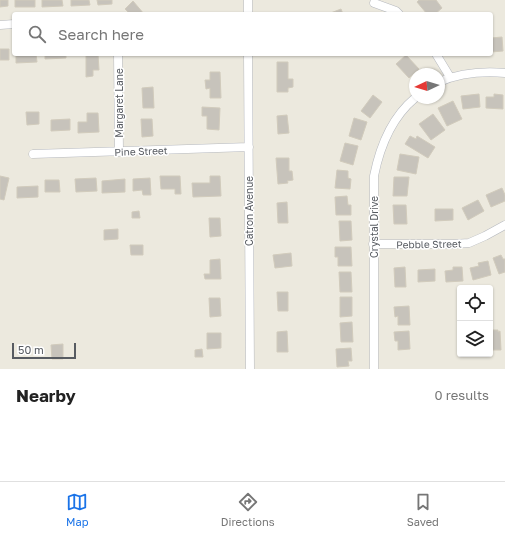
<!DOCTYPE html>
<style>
:root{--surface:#fff;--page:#f2f2f2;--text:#222;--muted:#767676;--line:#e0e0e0;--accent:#1a73e8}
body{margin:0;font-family:"Golos Text",sans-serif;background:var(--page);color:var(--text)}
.controls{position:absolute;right:12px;bottom:12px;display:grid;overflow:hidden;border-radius:4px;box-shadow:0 1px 3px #0004}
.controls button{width:36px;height:36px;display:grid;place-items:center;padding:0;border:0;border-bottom:1px solid var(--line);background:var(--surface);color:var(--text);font:20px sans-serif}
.compass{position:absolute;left:409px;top:68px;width:36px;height:36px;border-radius:50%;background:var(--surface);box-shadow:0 1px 3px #0004;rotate:266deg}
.scale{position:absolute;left:12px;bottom:10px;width:64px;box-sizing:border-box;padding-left:4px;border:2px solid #575b61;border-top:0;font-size:11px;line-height:14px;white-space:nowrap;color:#575b61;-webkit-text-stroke:3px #fff;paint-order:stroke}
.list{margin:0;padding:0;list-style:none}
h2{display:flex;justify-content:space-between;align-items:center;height:52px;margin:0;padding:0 16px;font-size:17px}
h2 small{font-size:13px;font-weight:400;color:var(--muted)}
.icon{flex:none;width:22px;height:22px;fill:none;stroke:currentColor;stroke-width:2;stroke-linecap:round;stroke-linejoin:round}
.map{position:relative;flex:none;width:505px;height:369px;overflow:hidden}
.search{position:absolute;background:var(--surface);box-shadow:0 1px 3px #0004;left:12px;right:12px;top:12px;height:44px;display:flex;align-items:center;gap:10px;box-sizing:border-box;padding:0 14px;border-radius:4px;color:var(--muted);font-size:15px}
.sheet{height:112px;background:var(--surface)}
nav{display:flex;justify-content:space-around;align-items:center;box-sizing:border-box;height:56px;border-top:1px solid var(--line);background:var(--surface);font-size:11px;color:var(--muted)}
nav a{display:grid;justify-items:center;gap:2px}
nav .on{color:var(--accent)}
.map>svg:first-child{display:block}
.building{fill:#c7c3bb;stroke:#d1cbbc}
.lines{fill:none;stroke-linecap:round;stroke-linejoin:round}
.street-casing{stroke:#b6b9bf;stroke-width:9}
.street{stroke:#fff;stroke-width:8}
.labels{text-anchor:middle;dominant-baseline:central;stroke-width:3;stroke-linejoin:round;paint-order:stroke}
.street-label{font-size:10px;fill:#575b61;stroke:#fff}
</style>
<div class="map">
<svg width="505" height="369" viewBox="0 0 505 369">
<rect width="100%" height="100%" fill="#ece9de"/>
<!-- building -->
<path class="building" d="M0 0H8V6L0 7Z
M15 0H35V7H15Z
M42 0H62L63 6 42 7Z
M71 0H89L90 5 71 6Z
M97 0H112V4L98 5Z
M419 0H436L442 8 435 14H427L417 2Z
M133 1 144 14H130L125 9Z
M341 9 343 14H328Z
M502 37 503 51 491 52V38Z
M0 49H9V60H0Z
M16 54H36L37 62 16 63Z
M45 54H66V58L45 59Z
M86 54H98L99 70H93V76L86 77Z
M406 55 419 69 409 78 396 64Z
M277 62H288V79H293V87L288 88V92H277Z
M210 72H220L221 98H210V88L206 89 205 80H210Z
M153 87 154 108H143L142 88Z
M479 94 480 107 463 109 461 96Z
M494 94 503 95V109L486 108V97H494Z
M373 95 382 102 370 118 361 111Z
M453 101 462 119 447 126 438 108Z
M202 107 220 108 219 130 207 129V116H202Z
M26 112H39V124L27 125Z
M87 113H98L99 132 78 133V122H87Z
M433 114 445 130 431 140 419 124Z
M287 115 289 133 278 134 277 116Z
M354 118 367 122 361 140 349 136Z
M70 119V130L51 131V120Z
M141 119H152L153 136 142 137Z
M410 136 416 139 417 136 435 147 428 158 405 144Z
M345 143 358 146 353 165 340 161Z
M400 154 419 157 416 174 397 170Z
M276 158H289V171H292L293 180 287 181 288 183 278 184Z
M337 170 348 171V178L351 179 350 189 335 188Z
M0 176 9 178 4 200 0 199Z
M160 176H180L181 194H175V189H161Z
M210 176H220L221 196 193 197 192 183H210Z
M394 177H409L407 196H393Z
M96 178 97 191 76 192 75 179Z
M150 178 151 195H143L142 190 133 191V179Z
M125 179V192L102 193V181Z
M45 180H59L60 192H45Z
M38 186V197L17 198V187Z
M502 188 505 195V201L491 207 486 195Z
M347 196 348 205H351V215H336L335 197Z
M478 200 484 211 468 220 462 208Z
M287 202 288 223H278L277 203Z
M393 205H406L407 224H394Z
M435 209H453V220L435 221Z
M139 211 140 218H132V212Z
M209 218H220L221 236 210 237Z
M339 221H351L352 240 340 241Z
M118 229V239L104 240V230Z
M130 245H143V255H131Z
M335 247H351L352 266H338V257H335Z
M291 253 292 266 275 268 273 255Z
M501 255 503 259H505V272L499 274 493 258Z
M220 259 221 279H205L204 274H210V260Z
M488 261 491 275 473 280 470 268 479 266 478 263Z
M405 267 406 287H395L394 268Z
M453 267H462L463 281 446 282 445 271 453 270Z
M435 269V281L418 282V270Z
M339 272H351L352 292H340Z
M277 292H288V311H278Z
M340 297H352V316L340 317Z
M209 298H220L221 316 210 317Z
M409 306 410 325H398V316L395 317 394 307Z
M352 322 353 342H341L340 323Z
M490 330H498V332L500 331 501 350H490Z
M287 331 288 352H277V332Z
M409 331 410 349 398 350V341H395L394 332Z
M207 333H221V348L207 349Z
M63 344V359H52L51 345Z
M351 348 352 361H348L349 366 337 367 336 349Z
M202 349 203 357H195V350Z"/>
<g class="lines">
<!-- street casing -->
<g class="street-casing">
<path id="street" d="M248 0V14
M374 3 396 11 399 14
M0 25 14 24
M118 54 119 152
M248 54 250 369
M436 54 450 77
M439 82C460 73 482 71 505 73
M33 154 249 147
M373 244H453L469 243 485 236 505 225
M374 369V176C380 146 391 118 415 98"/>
</g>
<!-- street -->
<use href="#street" class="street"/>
</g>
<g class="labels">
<!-- street labels -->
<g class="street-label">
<text transform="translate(119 103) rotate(-90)">Margaret Lane</text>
<text transform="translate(141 151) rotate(-2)">Pine Street</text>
<text transform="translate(249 211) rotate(-90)">Catron Avenue</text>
<text transform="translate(374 227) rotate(-90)">Crystal Drive</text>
<text transform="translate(429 244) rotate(-1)">Pebble Street</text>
</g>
</g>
</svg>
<div class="controls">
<button><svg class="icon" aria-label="locate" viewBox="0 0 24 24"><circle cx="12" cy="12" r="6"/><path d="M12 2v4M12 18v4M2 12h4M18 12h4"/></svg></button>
<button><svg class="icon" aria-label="layers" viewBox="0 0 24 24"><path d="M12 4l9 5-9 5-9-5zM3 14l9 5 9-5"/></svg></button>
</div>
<svg class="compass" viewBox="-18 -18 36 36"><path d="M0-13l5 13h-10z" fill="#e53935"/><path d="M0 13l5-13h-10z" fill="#767676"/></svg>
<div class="scale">50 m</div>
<div class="search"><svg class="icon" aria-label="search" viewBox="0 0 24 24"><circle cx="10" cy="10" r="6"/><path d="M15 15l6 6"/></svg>Search here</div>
</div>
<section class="sheet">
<h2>Nearby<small>0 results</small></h2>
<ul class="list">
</ul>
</section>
<nav>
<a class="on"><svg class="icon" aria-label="map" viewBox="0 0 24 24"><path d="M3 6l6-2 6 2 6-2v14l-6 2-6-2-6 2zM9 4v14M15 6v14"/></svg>Map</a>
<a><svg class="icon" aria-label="directions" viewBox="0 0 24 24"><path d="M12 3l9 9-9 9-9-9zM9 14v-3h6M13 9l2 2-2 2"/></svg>Directions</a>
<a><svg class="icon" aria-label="saved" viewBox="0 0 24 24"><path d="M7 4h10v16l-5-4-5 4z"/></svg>Saved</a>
</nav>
